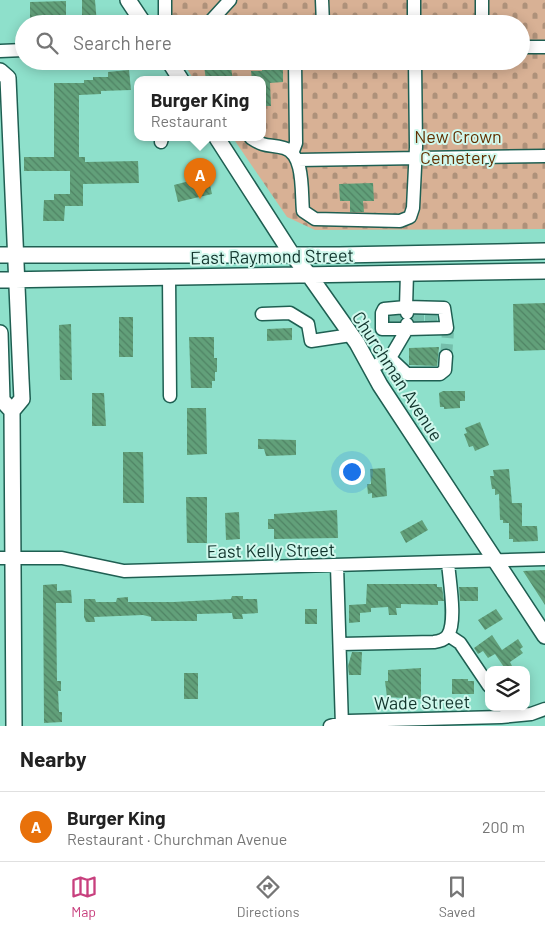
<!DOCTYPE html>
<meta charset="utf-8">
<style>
:root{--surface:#fff;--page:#f6f6f6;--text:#222;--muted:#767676;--line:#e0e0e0;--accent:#c8407e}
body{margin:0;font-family:Barlow,sans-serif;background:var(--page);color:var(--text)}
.controls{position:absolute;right:15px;bottom:15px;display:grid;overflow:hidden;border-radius:10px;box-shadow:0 2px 12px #0003}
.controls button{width:45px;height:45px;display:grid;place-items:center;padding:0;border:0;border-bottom:1px solid var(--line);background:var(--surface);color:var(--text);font:25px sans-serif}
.you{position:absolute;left:351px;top:471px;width:18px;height:18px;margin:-12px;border:4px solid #fff;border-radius:50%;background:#1a73e8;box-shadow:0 0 0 8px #1a73e833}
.badge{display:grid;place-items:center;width:32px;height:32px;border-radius:50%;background:var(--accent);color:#fff;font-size:16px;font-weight:700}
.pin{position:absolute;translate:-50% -41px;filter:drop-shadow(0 1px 2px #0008)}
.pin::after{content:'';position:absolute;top:26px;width:18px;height:15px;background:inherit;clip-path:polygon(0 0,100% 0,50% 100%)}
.popup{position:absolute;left:134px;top:76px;width:132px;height:65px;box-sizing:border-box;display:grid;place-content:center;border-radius:10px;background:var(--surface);filter:drop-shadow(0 1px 4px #0005);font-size:16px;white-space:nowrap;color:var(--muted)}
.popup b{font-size:19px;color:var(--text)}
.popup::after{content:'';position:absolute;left:50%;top:100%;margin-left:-10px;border:10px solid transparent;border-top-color:var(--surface)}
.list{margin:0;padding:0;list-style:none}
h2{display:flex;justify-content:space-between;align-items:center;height:65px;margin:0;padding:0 20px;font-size:21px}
h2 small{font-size:16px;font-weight:400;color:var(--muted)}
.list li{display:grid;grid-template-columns:32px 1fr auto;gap:15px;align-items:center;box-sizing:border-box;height:70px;padding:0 20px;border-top:1px solid var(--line)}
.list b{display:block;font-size:19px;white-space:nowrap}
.list p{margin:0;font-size:16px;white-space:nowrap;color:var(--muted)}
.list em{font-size:16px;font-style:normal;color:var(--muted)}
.icon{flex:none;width:28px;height:28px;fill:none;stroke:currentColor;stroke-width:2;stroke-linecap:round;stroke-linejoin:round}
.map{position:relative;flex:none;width:545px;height:726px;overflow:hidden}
.search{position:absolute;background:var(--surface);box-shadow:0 2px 12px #0003;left:15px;right:15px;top:15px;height:55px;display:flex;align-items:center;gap:12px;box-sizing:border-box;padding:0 18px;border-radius:28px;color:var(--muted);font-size:19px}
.sheet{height:135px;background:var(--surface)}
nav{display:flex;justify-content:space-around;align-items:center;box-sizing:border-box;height:70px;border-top:1px solid var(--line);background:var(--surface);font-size:14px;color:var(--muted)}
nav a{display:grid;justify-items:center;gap:2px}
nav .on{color:var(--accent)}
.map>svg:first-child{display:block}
.cemetery{fill:url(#cemetery-stones)}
.building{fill:url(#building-back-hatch)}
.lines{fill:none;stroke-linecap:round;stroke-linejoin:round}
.minor-tunnel{stroke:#75beab;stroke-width:12;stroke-dasharray:12 6;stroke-linecap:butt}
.minor-casing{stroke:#1f5f52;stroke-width:15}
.major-casing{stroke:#1f5f52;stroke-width:18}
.minor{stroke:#fff;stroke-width:12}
.major{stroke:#fff;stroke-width:15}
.labels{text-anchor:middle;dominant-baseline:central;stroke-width:4;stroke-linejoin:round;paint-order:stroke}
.park-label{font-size:18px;fill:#612f00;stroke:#d1f8ed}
.street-label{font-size:18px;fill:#11342c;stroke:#d1f8ed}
</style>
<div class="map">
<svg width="545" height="726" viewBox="0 0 545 726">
<defs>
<pattern id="cemetery-stones" width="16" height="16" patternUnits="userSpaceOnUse" patternTransform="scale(1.25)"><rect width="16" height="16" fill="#d8b195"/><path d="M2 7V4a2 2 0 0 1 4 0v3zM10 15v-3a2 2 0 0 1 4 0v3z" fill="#ae917a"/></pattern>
<pattern id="building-back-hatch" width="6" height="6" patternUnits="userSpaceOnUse" patternTransform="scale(1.25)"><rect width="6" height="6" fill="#62a07a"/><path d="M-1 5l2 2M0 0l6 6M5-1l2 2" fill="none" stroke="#4f8364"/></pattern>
</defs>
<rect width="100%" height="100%" fill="#8ee0cb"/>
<!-- cemetery -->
<path class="cemetery" d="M170 0H545V229L315 230 287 217 233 138H262V80H194L182 61H521V24H170Z"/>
<!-- building -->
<path class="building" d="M82 0H95L97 24H30V2L66 1V15H82Z
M230 61 233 80H206L204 66Z
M271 61H283V82L270 83 271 106H262V80H252L251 71H262V67H270L271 71Z
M129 70 131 90 101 91V94L79 95V157H85V162L138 161 139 183 83 184V206H65L64 221H43L44 200H54V194H70V171H24V157H54V83H84V80H93V77H108V72Z
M208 176 212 194 178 202 174 185Z
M373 183 374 201H363L364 212H350V201H340L339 184Z
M545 303V350L514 351 513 304Z
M119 317H133V357H119Z
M71 324 72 380H60L59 325Z
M292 328V340L267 341V329Z
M189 337H214V358H217V372H215V381H212V388H191Z
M439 347 437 366 409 365V348Z
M443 391H465V401H460V408L444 409V407H440L439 393Z
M92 393H104L106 426H92Z
M187 408H206L207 454 187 455Z
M480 422 489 445 475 451 473 446 469 447 464 434 467 433 465 428Z
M258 439 296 440V455L266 456 264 449H258Z
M123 452H143L144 503H123Z
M385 468 387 496 372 498V493L368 494 367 484H371L370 469Z
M509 469 512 503H522V526H537L538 541 513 542V539H509V523H503V520H500L499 494 495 495V489H492L490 476H494L493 470Z
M186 497H207V543H187Z
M337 510 338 538 274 539V529H268V519H274V514Z
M239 512 240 539 226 540 225 513Z
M422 520 428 530 406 543 400 532Z
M545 570V605L523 571Z
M57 584V591L71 590 72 603H56L57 681H61V691H58L59 712H62V722L44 723 43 585Z
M367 584H437V587H442L444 601H438V605L401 604V608H396L397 615H389L388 607 371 608V612L360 613V622L349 623V605L366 604Z
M459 587H478V601H460Z
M232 596H243V599H257L258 613 242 614 243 619H233L232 613 197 614V621H151V617L143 615 94 617 95 622H86L84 617V599H95L96 602H116L117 598 128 597V602H174L231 599Z
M305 609H317V624H305Z
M496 609 503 619 485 630 478 620Z
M492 635 502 650 518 639 523 647 520 649 523 653 510 662 514 670H506L495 654 488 658 483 651 478 654 474 648Z
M352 652H362L361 675H349L348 666Z
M421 668V699L387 697 385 681H388V670Z
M184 673H198V699H184Z
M452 679H468V681H474V694H452Z"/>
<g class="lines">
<!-- minor-tunnel -->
<path class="minor-tunnel" d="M431 312V324
M395 313V324
M418 313V324
M446 356 448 332"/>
<!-- minor casing -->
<g class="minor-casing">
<path id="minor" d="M165 0V24
M322 0 323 24
M414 0V24
M482 0V24
M208 24 230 0
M521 47H545
M0 51 24 50
M251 138C266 148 269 144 284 148 305 154 301 193 303 211L315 219 400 221 410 217 413 208 416 147 415 61
M161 142 162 138
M293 151 296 143 295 61
M298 160 545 156
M169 276 170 396
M407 313 406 307 384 309 382 313V329H407V324
M262 314 290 313 308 324 311 341 351 335
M390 358 407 374H440L445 370 446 356
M371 368 390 358 407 329 447 328 444 308 406 307 407 273
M0 558H62L124 571 545 559
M337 566 342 726
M448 635 460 643 489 686
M341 644 434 642C440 641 445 640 448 635 457 621 449 579 448 562
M330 726 348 721 501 717 531 714 545 709"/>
</g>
<!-- major casing -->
<g class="major-casing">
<path id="major" d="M128 0 144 24
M169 61 181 80
M0 71 8 78 21 379 22 399 12 411
M217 138 291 253 309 275 357 343 380 385 545 636
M0 255H339L545 251
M0 280 545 271
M0 333 2 400 12 411 14 726"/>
</g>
<!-- minor -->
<use href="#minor" class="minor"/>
<!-- major -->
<use href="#major" class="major"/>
</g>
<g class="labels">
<!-- park labels -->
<g class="park-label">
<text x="458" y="136">New Crown<tspan x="458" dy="21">Cemetery</tspan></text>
</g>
<!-- street labels -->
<g class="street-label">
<text transform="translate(272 256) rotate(-1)">East Raymond Street</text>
<text transform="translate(398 376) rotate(57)">Churchman Avenue</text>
<text transform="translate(271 550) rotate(-1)">East Kelly Street</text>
<text transform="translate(422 702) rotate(-1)">Wade Street</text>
</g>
</g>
</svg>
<div class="controls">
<button><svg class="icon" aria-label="layers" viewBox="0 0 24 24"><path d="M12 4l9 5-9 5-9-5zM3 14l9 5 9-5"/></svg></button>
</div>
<div class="you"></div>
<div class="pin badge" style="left:200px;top:199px;background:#e8710a">A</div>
<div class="popup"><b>Burger King</b>Restaurant</div>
<div class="search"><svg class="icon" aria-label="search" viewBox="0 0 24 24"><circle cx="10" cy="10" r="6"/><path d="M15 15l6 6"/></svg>Search here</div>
</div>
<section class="sheet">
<h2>Nearby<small></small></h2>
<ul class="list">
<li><span class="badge" style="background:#e8710a">A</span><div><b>Burger King</b><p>Restaurant · Churchman Avenue</p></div><em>200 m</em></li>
</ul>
</section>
<nav>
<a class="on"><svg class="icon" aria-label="map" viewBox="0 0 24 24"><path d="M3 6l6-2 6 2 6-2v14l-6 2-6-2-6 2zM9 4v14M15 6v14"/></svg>Map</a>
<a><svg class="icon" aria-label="directions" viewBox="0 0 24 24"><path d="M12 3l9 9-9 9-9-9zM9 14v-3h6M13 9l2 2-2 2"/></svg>Directions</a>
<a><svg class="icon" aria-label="saved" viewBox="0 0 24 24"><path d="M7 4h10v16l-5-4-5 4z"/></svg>Saved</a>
</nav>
